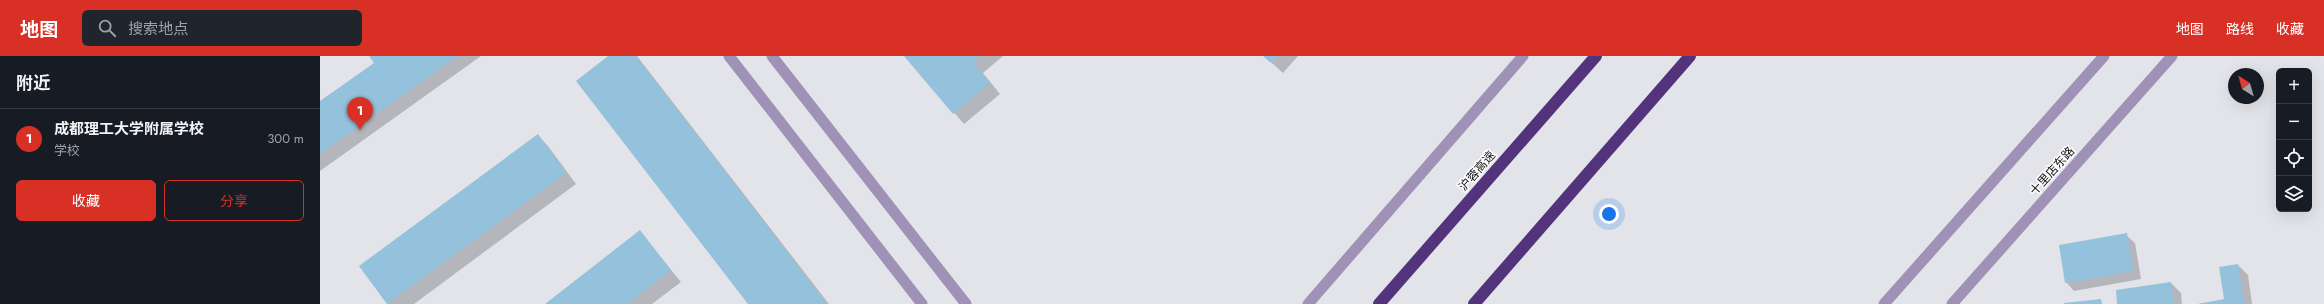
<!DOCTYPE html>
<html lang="zh">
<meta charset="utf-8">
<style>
:root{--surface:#171b24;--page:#20242c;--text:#f1f3f6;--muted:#9ea1a6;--line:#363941;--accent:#d93025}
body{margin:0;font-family:Jost,"Noto Sans SC",sans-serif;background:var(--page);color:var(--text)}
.controls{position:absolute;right:12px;top:12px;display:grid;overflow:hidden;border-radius:6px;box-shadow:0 4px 16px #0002}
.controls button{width:36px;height:36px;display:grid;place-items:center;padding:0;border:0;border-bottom:1px solid var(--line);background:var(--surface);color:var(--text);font:20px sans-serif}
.compass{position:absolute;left:1908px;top:12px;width:36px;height:36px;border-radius:50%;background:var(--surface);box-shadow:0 4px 16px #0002;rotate:323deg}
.you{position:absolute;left:1289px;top:158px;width:14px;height:14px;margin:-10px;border:3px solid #fff;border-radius:50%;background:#1a73e8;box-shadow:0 0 0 6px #1a73e833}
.badge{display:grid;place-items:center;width:26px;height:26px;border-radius:50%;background:var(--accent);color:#fff;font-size:13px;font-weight:700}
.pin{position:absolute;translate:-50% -33px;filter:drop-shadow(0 1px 2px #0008)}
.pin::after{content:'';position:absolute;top:21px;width:14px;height:12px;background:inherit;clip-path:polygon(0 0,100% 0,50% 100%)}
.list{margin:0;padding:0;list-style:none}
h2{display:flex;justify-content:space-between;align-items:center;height:52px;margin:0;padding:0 16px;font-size:17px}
h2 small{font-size:13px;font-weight:400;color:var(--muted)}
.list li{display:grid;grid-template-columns:26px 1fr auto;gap:12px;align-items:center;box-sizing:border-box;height:60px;padding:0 16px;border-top:1px solid var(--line)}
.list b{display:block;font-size:15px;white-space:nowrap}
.list p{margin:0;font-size:13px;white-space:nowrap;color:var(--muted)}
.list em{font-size:13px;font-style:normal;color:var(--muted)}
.actions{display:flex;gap:8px;padding:12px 16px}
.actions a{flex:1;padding:9px 0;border:1px solid var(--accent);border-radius:6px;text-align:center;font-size:14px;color:var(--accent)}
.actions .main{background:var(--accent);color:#fff}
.icon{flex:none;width:22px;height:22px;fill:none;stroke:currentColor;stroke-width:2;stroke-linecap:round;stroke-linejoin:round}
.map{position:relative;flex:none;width:2004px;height:248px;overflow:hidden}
header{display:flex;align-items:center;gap:24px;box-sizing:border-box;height:56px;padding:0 20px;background:var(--accent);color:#fff}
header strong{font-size:19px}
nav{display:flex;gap:22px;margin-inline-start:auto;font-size:14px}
.search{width:280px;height:36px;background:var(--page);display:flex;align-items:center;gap:10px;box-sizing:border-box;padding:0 14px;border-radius:6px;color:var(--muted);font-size:15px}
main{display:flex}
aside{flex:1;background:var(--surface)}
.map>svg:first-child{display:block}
.shadow{fill:#0003}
.building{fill:#94c1db}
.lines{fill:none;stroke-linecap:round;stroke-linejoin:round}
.minor{stroke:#9f92b6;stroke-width:11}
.tertiary{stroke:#9f92b6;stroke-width:11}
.motorway{stroke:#52337c;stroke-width:12}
.labels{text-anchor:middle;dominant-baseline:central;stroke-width:3;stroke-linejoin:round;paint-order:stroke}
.street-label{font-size:12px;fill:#121214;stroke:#fff}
</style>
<header>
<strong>地图</strong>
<div class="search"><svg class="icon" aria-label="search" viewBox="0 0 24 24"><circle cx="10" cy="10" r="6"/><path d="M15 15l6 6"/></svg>搜索地点</div>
<nav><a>地图</a><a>路线</a><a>收藏</a></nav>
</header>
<main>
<aside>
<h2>附近<small></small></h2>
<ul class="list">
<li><span class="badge">1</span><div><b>成都理工大学附属学校</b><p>学校</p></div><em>300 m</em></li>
</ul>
<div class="actions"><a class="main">收藏</a><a>分享</a></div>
</aside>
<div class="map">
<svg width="2004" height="248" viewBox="0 0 2004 248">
<rect width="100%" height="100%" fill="#e2e4ea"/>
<!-- shadow -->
<path class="shadow" d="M50 0H161L0 115V47L56 7Z
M290 0H317L509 248H430Z
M585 0H683L663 17 680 38 644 68Z
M944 0H978L963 17Z
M218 80 228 90 256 128 94 248H68L40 211Z
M320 176 361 226 332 248H227Z
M1806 179 1815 187 1821 223 1754 235 1746 226Z
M1918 209 1928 219 1932 248H1878L1905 244Z
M1851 227 1861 237 1862 248H1798Z"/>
<!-- building -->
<path class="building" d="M49 0H138L0 98V45L54 7Z
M288 0H316L507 248H428L256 25Z
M584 0H660L653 6 670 27 633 58Z
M943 0H958L951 7Z
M218 78 246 117 67 248 39 210Z
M320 174 351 214 308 248H225Z
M1807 177 1813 215 1745 227 1739 189Z
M1918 208 1924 248H1878L1904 243 1899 211Z
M1851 226 1854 248H1797L1796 234Z
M1781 243 1782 248H1744V247Z"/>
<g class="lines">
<!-- minor -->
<path class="minor" d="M988 248 1203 0"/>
<!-- tertiary -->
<path class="tertiary" d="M409 0 602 248
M452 0 646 248
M1564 248 1784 0
M1632 248 1852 0"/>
<!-- motorway -->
<path class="motorway" d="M1059 248 1276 0
M1154 248 1370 0"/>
</g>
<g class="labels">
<!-- street labels -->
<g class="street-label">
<text transform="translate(1157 115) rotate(-49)">沪蓉高速</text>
<text transform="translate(1732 115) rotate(-48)">十里店东路</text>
</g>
</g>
</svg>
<div class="controls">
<button>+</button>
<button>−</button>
<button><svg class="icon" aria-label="locate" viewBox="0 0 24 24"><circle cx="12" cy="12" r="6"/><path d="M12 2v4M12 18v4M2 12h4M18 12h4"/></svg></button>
<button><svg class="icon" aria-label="layers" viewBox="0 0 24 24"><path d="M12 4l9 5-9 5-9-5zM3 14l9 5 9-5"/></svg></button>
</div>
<svg class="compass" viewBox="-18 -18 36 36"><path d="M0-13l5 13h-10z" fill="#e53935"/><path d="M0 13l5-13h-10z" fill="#9ea1a6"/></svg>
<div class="you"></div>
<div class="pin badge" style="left:40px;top:74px">1</div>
</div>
</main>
